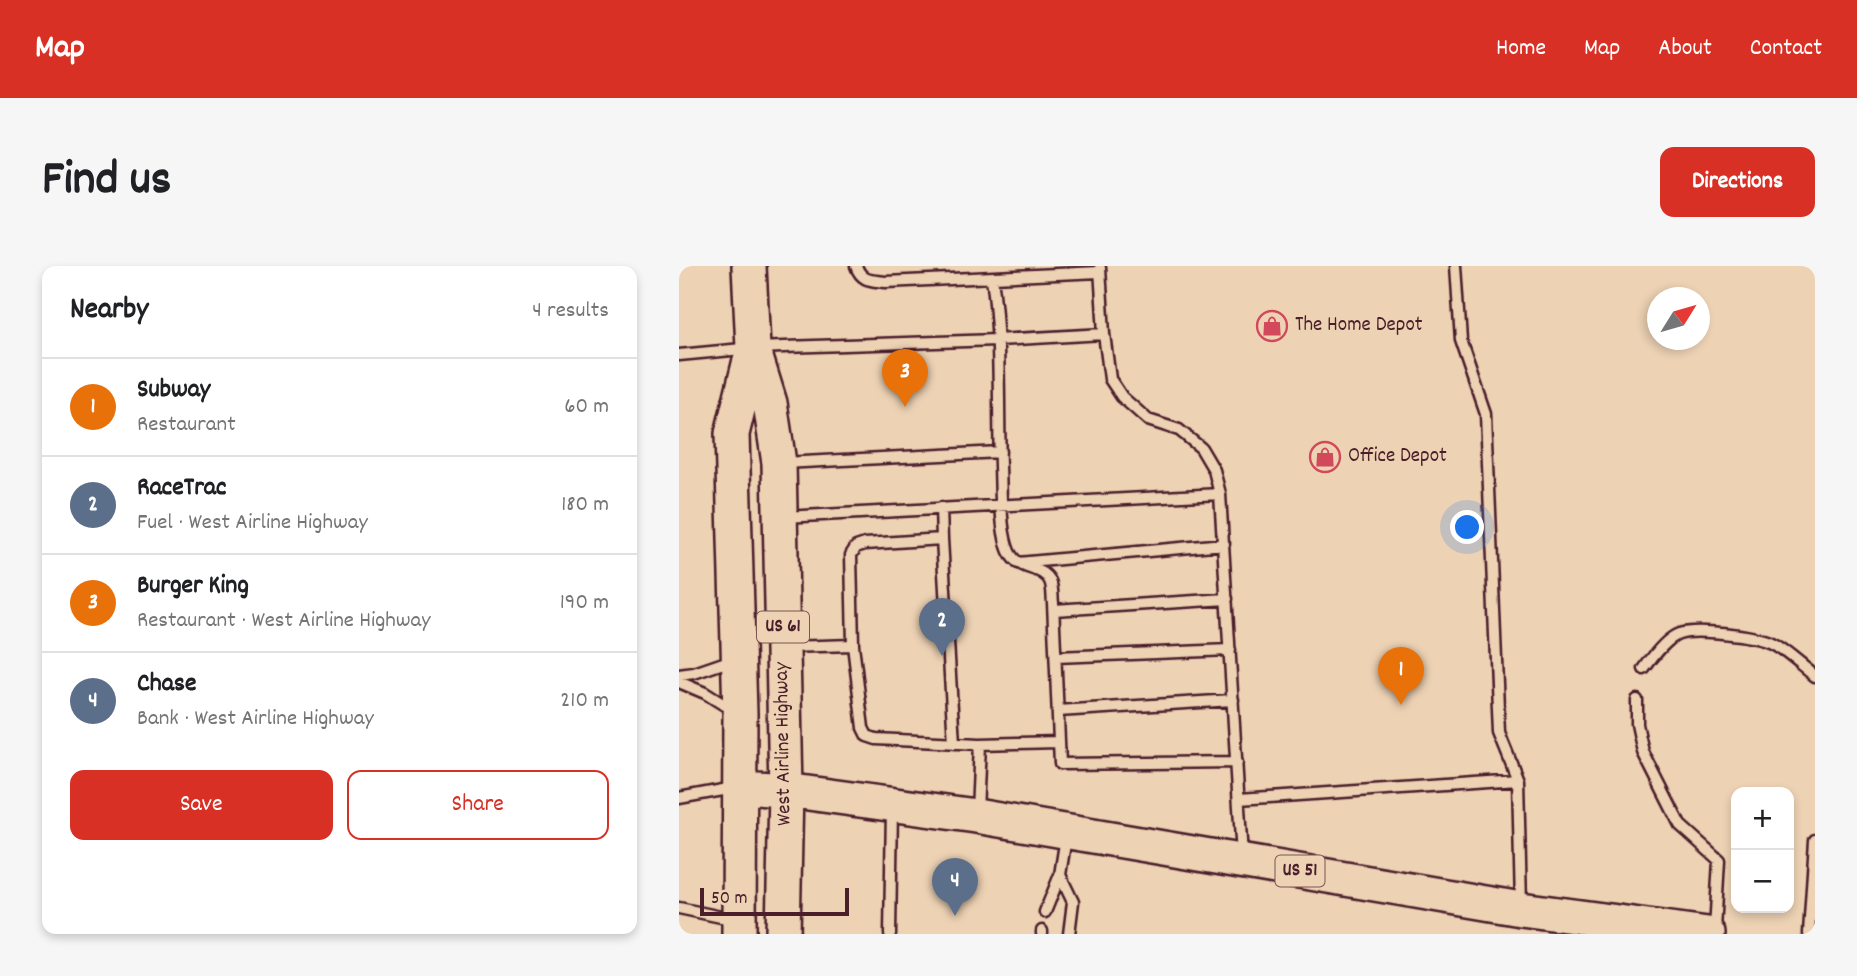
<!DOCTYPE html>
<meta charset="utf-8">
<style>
:root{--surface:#fff;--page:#f6f6f6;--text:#202124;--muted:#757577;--line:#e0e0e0;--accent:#d93025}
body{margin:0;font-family:Dekko,sans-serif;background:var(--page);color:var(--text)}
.controls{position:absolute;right:21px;bottom:21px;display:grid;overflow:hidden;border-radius:14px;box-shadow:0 4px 10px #0003}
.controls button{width:63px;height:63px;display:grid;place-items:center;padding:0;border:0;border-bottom:2px solid var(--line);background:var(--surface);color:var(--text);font:35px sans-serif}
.compass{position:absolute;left:968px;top:21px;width:63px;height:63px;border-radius:50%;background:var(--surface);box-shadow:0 4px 10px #0003;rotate:53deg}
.scale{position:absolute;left:21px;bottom:18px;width:149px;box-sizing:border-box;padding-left:7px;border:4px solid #4a1f2b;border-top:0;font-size:19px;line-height:24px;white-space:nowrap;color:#4a1f2b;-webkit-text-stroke:5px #edd2b4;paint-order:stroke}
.you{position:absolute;left:789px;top:262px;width:24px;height:24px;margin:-18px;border:5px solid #fff;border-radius:50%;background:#1a73e8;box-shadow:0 0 0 10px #1a73e833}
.badge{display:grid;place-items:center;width:46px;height:46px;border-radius:50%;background:var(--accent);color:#fff;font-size:23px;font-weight:700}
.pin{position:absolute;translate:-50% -58px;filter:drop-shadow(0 2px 4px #0008)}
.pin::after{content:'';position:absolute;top:37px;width:24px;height:21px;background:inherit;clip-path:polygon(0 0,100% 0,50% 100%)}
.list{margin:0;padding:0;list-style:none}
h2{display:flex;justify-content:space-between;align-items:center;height:91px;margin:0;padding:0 28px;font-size:30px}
h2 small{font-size:23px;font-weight:400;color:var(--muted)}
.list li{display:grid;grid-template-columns:46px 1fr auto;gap:21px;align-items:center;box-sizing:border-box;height:98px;padding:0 28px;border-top:2px solid var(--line)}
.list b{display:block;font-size:26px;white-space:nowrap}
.list p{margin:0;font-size:23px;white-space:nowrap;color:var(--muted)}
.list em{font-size:23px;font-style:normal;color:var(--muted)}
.actions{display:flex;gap:14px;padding:21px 28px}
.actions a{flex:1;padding:16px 0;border:2px solid var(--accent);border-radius:14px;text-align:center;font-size:24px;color:var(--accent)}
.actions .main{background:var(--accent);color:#fff}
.map{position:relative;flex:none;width:1136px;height:668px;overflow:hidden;border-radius:14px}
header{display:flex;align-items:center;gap:42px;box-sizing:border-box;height:98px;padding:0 35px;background:var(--accent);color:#fff}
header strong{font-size:33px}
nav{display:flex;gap:38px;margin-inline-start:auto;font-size:24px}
.intro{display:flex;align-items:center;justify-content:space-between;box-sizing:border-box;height:168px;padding:0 42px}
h1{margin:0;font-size:49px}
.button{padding:18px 32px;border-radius:14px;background:var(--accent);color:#fff;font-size:24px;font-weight:700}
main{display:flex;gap:42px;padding:0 42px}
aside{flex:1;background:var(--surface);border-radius:14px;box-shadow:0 4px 10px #0003}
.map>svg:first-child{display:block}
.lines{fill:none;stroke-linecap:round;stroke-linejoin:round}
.service-casing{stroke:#4a1f2b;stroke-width:15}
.trunk-casing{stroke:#4a1f2b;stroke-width:38}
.service{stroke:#edd2b4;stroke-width:10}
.trunk{stroke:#edd2b4;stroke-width:33}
.labels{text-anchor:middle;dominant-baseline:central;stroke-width:5;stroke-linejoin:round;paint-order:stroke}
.shield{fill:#edd2b4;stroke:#7b5554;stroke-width:2}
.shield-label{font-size:19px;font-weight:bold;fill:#4a1f2b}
.poi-label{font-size:21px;fill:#4a1f2b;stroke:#edd2b4;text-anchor:start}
.street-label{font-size:21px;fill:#4a1f2b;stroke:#edd2b4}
</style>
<header>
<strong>Map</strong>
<nav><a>Home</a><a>Map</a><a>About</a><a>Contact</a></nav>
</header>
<div class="intro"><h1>Find us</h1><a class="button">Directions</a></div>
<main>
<aside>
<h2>Nearby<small>4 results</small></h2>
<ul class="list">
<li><span class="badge" style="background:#e8710a">1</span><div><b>Subway</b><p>Restaurant</p></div><em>60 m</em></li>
<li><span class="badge" style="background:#5c6f8a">2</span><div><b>RaceTrac</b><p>Fuel · West Airline Highway</p></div><em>180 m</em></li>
<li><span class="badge" style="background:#e8710a">3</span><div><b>Burger King</b><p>Restaurant · West Airline Highway</p></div><em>190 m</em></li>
<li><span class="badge" style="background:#5c6f8a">4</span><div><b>Chase</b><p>Bank · West Airline Highway</p></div><em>210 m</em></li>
</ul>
<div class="actions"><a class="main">Save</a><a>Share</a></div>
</aside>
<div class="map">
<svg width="1136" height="668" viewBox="0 0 1136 668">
<rect width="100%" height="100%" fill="#edd2b4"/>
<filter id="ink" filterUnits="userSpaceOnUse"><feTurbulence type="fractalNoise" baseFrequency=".0143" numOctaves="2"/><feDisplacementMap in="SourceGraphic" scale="14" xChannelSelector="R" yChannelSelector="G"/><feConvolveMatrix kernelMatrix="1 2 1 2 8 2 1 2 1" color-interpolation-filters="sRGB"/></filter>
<g filter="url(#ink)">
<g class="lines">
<!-- service casing -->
<g class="service-casing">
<path id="service" d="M177 0C183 16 192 14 207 16L421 6
M777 0 782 75 807 148 820 467 839 514 842 639
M421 2 425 68
M313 12C322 74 319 138 321 200 322 224 321 257 328 280 336 308 362 297 371 315 374 321 373 331 374 337L381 498 558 496
M0 89 74 82 318 74 425 68 431 113 443 131 469 154 500 164 522 182 535 204 541 228 563 591
M104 197 321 186
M262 242 263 273
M105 251 541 228
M339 297 545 278
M375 344 548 333
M174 379 172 289 177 281 186 278 263 273 275 477
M108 381 174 379 184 462 188 470 197 473 301 478 380 476
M377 391 551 384
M965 403C972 393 988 372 1000 368 1017 362 1075 369 1092 377 1105 383 1124 401 1136 410
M0 409 15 407 53 394
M0 416 26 427 55 445
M958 434V458L964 486 1001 559 1040 594 1036 664
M379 445 554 434
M0 532 55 522
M560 533 839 514
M298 546 301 478
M387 571 381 609 394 636 390 668
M0 642 56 654
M366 646 381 609
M363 665V668
M211 668 213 542
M1130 668 1136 574"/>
</g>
<!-- trunk casing -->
<g class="trunk-casing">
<path id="trunk" d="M70 0 74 82 91 137 100 197 107 524 104 668
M62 521 107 524 297 550 842 643 1029 668
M60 668 61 448 53 168 74 82"/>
</g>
<!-- service -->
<use href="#service" class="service"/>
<!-- trunk -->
<use href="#trunk" class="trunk"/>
</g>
</g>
<!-- icons -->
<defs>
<g id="shop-ring" transform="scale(1.575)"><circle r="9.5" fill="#edd2b4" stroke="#d1495b" stroke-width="1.5"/><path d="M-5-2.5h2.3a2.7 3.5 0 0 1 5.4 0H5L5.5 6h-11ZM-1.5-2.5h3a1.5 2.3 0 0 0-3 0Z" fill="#d1495b"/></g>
</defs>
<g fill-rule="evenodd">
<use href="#shop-ring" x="593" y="60"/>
<use href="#shop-ring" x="646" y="191"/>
</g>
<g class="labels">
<!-- shield labels -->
<g class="shield">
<rect x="78" y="345.5" width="52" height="31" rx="5"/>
<rect x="596.5" y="589.5" width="49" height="31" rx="5"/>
</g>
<g class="shield-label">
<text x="104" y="361">US 61</text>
<text x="621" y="605">US 51</text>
</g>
<!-- poi labels -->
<g class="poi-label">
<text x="616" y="60">The Home Depot</text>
<text x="669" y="191">Office Depot</text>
</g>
<!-- street labels -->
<g class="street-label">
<text transform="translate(105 478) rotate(-91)">West Airline Highway</text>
</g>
</g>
</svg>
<div class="controls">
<button>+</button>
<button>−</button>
</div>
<svg class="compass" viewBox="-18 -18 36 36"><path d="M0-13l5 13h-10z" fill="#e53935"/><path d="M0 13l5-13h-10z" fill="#757577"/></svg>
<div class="scale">50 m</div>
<div class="you"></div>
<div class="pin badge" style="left:722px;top:439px;background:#e8710a">1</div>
<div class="pin badge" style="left:263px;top:390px;background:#5c6f8a">2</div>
<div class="pin badge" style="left:226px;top:141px;background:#e8710a">3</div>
<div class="pin badge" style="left:276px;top:650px;background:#5c6f8a">4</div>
</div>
</main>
